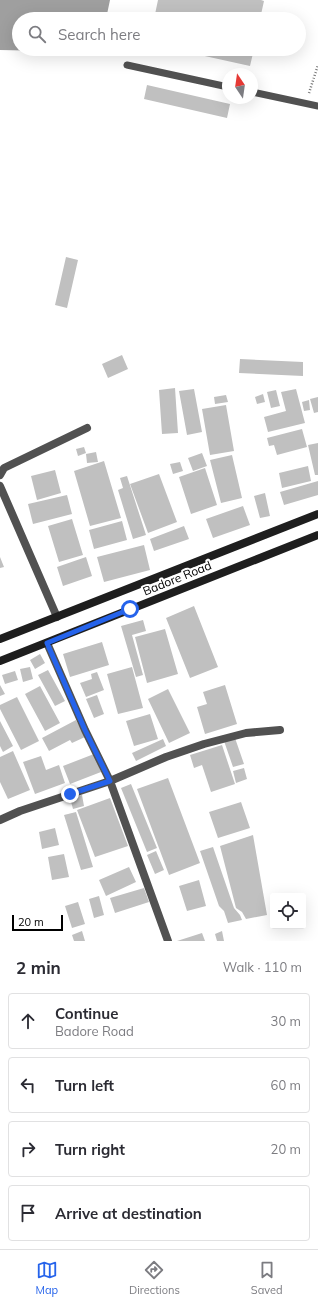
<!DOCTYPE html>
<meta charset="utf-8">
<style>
:root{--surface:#fff;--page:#f2f2f3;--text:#2b2b33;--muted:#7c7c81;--line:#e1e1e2;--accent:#2563eb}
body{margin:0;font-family:Mulish,sans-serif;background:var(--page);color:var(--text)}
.controls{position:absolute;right:12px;bottom:12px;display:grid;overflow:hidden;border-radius:4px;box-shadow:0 4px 16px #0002}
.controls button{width:36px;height:36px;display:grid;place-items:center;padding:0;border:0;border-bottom:1px solid var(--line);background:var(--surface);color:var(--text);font:20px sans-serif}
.compass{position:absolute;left:222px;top:68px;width:36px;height:36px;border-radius:50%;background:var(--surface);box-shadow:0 4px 16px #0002;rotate:347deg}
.scale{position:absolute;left:12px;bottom:10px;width:51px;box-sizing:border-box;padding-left:4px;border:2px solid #000;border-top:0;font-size:11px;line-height:14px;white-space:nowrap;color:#000;-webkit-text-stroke:3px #fff;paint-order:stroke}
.stop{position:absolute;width:12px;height:12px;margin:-9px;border:3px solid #2563eb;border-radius:50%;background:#fff}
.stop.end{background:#2563eb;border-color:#fff;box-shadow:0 1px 4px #0008}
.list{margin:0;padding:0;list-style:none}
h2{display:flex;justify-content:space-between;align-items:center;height:52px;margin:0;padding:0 16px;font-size:17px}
h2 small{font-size:13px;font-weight:400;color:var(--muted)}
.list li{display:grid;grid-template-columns:26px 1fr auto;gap:12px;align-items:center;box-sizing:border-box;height:56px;margin:0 8px 8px;padding:0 8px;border:1px solid var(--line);border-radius:4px}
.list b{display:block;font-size:15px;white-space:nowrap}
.list p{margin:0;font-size:13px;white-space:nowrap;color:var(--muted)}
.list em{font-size:13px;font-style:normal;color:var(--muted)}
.icon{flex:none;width:22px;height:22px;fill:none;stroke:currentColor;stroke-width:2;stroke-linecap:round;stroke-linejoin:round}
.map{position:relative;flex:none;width:318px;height:941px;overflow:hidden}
.search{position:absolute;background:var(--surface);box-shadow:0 4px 16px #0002;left:12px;right:12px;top:12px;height:44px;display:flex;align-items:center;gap:10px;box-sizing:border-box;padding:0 14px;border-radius:22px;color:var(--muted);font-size:15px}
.sheet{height:308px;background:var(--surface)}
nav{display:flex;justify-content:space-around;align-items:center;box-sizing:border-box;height:56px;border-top:1px solid var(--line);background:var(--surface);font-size:11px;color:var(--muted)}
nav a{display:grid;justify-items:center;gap:2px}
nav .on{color:var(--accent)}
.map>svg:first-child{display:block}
.water{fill:#9f9f9f}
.building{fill:#c0c0c0}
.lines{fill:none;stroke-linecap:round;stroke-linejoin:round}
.path{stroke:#737373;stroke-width:2.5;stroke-dasharray:1 2;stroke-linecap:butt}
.lane{stroke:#515151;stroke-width:7}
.street{stroke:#515151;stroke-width:8}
.secondary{stroke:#1e1e1e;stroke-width:8}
.route{stroke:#2563eb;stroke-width:5}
.labels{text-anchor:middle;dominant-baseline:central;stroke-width:4;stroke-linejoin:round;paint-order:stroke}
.street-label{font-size:12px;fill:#000;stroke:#fff}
</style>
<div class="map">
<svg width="318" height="941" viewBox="0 0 318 941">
<rect width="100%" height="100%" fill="#fff"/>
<!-- water -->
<path class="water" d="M0 0H110L106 19H19V49H100L99 52 0 50Z"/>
<!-- building -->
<path class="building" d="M158 0H261L264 1 260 19H154Z
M173 49H254L250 66Z
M147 85 230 104 227 118 144 99Z
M66 257 78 260 67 308 55 305Z
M122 355 128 369 108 378 102 364Z
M240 359 303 362V376L239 373Z
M175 388 178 433 162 434 159 390Z
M194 389 202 432 187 435 179 391Z
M296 389 305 423 268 432 264 417 286 411 281 392Z
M276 390 280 406 271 408 267 392Z
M263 394 265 402 257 404 255 397Z
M226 395 228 402 215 404 214 397Z
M318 397V412L314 413 310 399Z
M309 400 310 410 304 411 302 402Z
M226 405 234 451 210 455 202 409Z
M302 429 307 447 277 455 274 445 269 446 267 438Z
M318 443V475H315L308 445Z
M84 447 86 453 78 456 76 449Z
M96 452 98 462 87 463 86 454Z
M202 453 207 466 193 471 188 458Z
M232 455 242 498 221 503 210 460Z
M104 461 121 518 90 526 74 471Z
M180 462 183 471 173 474 170 464Z
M308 466 311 481 282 488 279 473Z
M205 468 217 505 191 514 179 477Z
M55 470 61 493 37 500 31 476Z
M159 474 177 522 148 533 130 484Z
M127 476 146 535 133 539 118 490 123 488 120 478Z
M318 481V495L284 505 280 492Z
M265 493 270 516 260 518 254 496Z
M67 495 72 514 33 524 28 504Z
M243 506 250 525 213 538 206 519Z
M72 519 83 555 59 562 48 526Z
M122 521 127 540 94 549 89 530Z
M184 526 189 539 154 551 150 539Z
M144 545 150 570 104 582 97 557Z
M0 557 4 567 0 568Z
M86 557 92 576 63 586 57 567Z
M194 606 218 667 190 678 166 618Z
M143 620 146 631 132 635 143 675 136 677 121 626Z
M165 629 178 674 147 683 135 637Z
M102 642 109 665 70 677 63 654Z
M40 654 45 663 35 669 30 660Z
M30 667 33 679 23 682 20 669Z
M132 667 143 708 118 714 107 674Z
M48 670 65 701 55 706 38 675Z
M15 671 18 680 5 684 2 675Z
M97 672 104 690 86 697 80 683 92 679 91 674Z
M0 685 5 694 0 696Z
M225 685 237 724 205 734 197 707 207 704 203 692Z
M40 686 60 723 45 731 25 694Z
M168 689 190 733 169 743 148 699Z
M97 695 104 714 94 718 86 699Z
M17 697 39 741 21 750 0 709V705Z
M150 714 158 739 134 746 126 721Z
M76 720 85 737 72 743 70 740 49 751 42 738Z
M0 721 13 746 3 752 0 746Z
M235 738 244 764 233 767 224 741Z
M163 739 166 746 136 761 132 753Z
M222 745 235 784 211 792 202 765 194 768 190 755Z
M13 751 30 790 8 799 0 782V757Z
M94 754 101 772 70 784 63 766Z
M41 756 46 770 59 765 65 783 35 794 23 762Z
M244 768 247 779 236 783 233 771Z
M168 778 200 863 169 875 137 789Z
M131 784 157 848 147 852 121 788Z
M82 795 84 806 73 809 70 798Z
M110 798 128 846 95 857 77 810Z
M241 802 250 828 218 838 209 812Z
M76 812 93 867 81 870 64 815Z
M55 828 59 845 42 849 39 832Z
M253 835 267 915 246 919 242 912 236 908 220 846Z
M213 847 234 908 240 915 242 920 228 923 224 911 219 906 200 851Z
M156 851 164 870 155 874 147 855Z
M64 854 69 877 52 880 48 857Z
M129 867 136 882 106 896 99 880Z
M199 880 206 906 187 911 179 886Z
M144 888 149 902 115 913 110 898Z
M99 896 104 915 94 918 89 899Z
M78 902 85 924 72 928 65 906Z
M82 931 85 941H74L72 935Z
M222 931 224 941H217L215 934Z
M202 933 205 941H177Z"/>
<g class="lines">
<!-- path -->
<path class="path" d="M309 93 318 65"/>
<!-- lane -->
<path class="lane" d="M127 65 228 87
M252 92 318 106"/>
<!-- street -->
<path class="street" d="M0 475 4 468 87 428
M0 486 57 617
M47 643 85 730 110 781 168 941
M0 820 20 811 110 781 166 757 204 744 246 733 280 730"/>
<!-- secondary -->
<path class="secondary" d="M0 639 318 514
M0 661 318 535"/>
</g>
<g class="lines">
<!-- route -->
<path class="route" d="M70 794 110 781 85 730 47 643 130 609"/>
</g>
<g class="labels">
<!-- street labels -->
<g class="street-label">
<text transform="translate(177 578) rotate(-22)">Badore Road</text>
</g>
</g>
</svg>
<div class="controls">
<button><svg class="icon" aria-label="locate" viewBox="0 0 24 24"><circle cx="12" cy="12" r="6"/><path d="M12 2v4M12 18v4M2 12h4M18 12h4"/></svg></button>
</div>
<svg class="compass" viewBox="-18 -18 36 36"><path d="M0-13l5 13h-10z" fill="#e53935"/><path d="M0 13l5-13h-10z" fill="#7c7c81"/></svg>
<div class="scale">20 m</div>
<div class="stop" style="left:130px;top:609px"></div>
<div class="stop end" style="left:70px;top:794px"></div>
<div class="search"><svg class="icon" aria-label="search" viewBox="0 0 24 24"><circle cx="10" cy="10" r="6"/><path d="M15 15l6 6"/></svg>Search here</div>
</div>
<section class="sheet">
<h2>2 min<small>Walk · 110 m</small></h2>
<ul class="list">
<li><svg class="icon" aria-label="ahead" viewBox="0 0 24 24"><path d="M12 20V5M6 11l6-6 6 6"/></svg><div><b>Continue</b><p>Badore Road</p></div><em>30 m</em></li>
<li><svg class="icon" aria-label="left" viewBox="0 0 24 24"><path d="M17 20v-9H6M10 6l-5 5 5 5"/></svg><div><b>Turn left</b></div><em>60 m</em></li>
<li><svg class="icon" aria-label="right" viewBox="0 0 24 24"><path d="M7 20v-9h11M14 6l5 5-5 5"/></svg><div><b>Turn right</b></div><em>20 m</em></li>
<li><svg class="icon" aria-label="arrive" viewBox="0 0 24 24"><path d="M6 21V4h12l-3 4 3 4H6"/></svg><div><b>Arrive at destination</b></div></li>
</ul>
</section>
<nav>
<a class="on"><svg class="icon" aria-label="map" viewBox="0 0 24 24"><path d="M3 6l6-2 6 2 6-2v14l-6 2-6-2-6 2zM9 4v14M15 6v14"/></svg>Map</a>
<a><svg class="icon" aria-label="directions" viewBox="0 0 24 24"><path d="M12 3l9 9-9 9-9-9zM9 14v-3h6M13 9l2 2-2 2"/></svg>Directions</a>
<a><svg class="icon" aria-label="saved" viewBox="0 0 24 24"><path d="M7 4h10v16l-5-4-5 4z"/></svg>Saved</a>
</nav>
